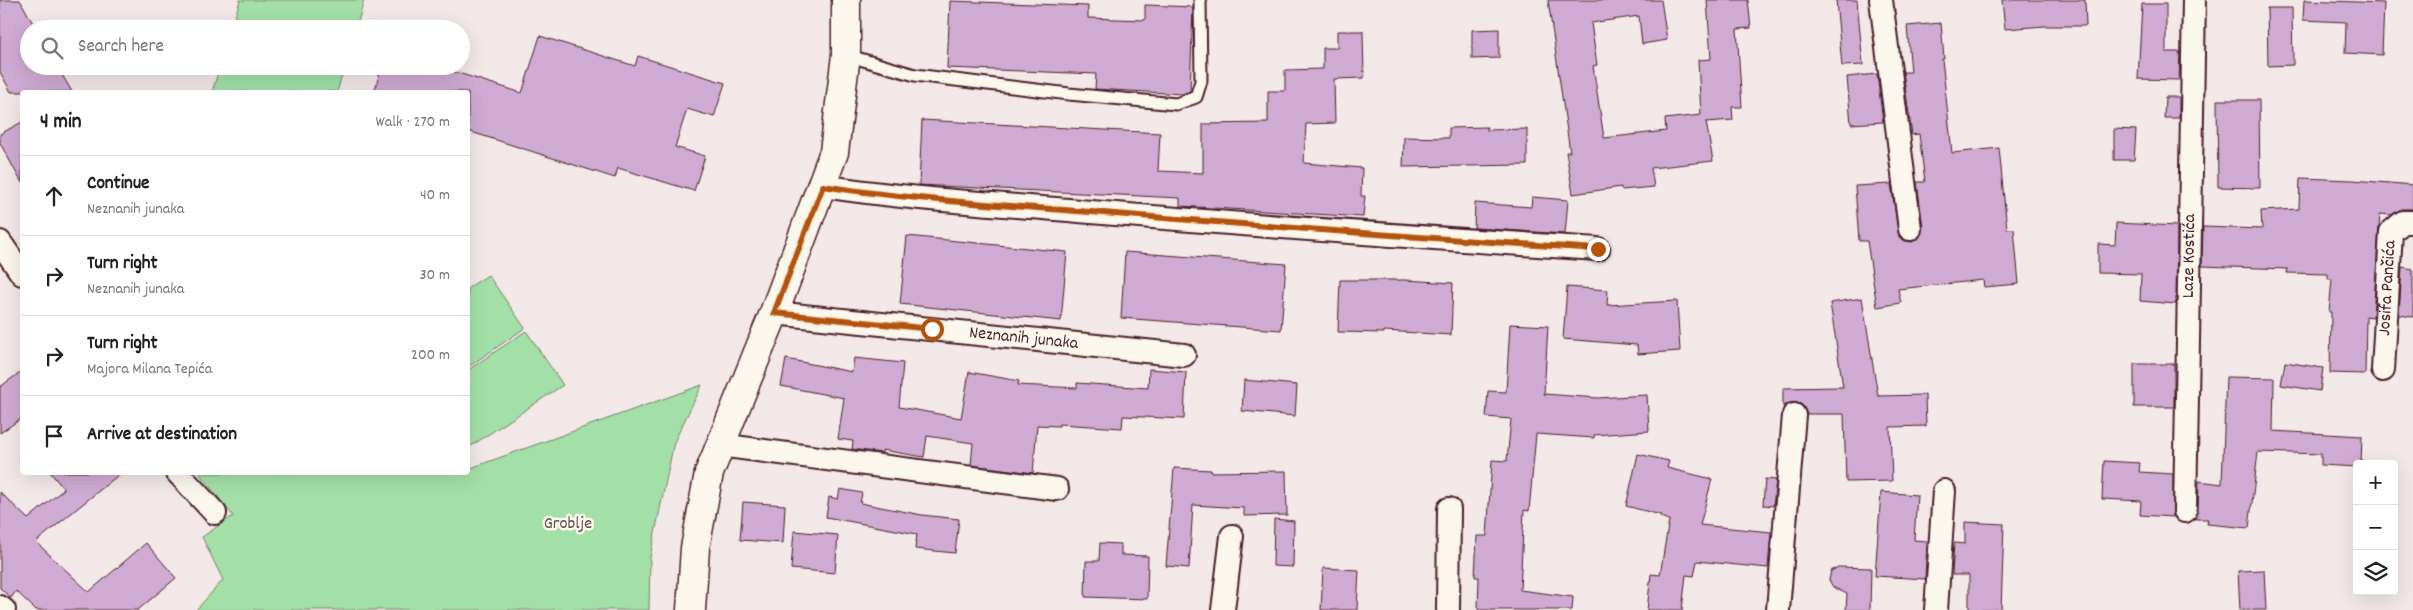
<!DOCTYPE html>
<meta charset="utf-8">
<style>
:root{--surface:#fff;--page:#f2f2f2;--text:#202124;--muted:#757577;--line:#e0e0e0}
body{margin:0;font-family:Dekko,sans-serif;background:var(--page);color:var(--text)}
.controls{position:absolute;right:15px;bottom:15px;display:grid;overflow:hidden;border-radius:5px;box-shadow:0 5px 20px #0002}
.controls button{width:45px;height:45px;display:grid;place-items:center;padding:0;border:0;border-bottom:1px solid var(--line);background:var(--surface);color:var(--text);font:25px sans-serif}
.stop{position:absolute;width:15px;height:15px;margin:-11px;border:4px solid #b45309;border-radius:50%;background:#fff}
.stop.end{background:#b45309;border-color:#fff;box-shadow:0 1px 5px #0008}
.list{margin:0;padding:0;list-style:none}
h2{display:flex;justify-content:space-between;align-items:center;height:65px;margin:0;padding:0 20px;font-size:21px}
h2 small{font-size:16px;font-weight:400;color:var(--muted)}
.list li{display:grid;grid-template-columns:32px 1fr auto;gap:15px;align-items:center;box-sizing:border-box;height:80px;padding:0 20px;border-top:1px solid var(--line)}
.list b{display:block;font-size:19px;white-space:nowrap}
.list p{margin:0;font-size:16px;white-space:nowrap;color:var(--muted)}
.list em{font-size:16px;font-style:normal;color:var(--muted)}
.icon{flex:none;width:28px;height:28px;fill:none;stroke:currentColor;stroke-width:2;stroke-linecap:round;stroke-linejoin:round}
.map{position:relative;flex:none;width:2413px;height:610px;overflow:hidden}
.search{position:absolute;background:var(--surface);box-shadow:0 5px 20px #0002;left:20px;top:20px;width:450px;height:55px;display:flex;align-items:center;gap:12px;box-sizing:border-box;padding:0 18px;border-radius:28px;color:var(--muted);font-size:19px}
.panel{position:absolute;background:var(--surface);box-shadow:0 5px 20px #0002;left:20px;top:90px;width:450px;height:385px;border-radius:5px}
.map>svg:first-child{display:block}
.green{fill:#a2e0a7;stroke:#768069}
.building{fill:#cfaad3;stroke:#4a1f2b}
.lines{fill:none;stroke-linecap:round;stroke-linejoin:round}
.service-casing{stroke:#4a1f2b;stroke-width:15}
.minor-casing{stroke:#4a1f2b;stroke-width:26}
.secondary-casing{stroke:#4a1f2b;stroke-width:31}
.service{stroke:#fbf7ec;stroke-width:11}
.minor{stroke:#fbf7ec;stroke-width:22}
.secondary{stroke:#fbf7ec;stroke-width:28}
.route{stroke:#b45309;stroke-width:6}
.labels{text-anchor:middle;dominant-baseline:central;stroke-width:5;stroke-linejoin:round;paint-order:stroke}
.street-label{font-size:18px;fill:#4a1f2b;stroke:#fbf7ec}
.park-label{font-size:18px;fill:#604f4a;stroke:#fbf7ec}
</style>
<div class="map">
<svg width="2413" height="610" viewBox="0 0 2413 610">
<rect width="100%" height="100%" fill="#f2e8e7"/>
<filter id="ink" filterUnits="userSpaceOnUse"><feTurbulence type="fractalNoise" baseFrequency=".02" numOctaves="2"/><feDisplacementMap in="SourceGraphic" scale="10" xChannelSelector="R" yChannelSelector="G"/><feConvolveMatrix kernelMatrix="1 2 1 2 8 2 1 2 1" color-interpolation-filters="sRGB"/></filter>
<g filter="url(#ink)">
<!-- green -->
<path class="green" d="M240 0H364L356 29H267L234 20Z
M220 66H311L342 75 337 92H212Z
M488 275 525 328 468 367V288Z
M526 331 563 385 468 448V370Z
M702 385 674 442 650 557 649 610H196L223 580 202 537 233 516 199 473 468 472V469Z"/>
<!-- building -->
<path class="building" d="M0 0H20L36 29H29V66H57L72 92H11L0 72Z
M1548 0H1661L1667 40 1642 44 1639 16 1591 23 1597 65 1593 66 1604 138 1666 131 1665 119 1701 115 1698 60 1711 59 1707 0H1748L1751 28 1737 29 1742 107H1732L1733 120 1706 122 1713 161 1651 168 1654 187 1621 190V187L1573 194 1566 152H1570Z
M1836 0H1857L1863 65 1842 66Z
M2002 0H2085L2086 26H2045L2005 29Z
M2304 0 2384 3 2382 55 2345 53 2346 22 2303 20Z
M950 1 1088 6V18L1145 20V5L1193 7 1190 91 1182 94 1095 89 1096 74 947 68Z
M2142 4H2166V52H2180L2179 80 2138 79Z
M2267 8H2292L2293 65 2268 66Z
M1941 23 1944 59H1942L1952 153 1999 148 2007 229H2014L2019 284 1984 287 1983 280 1898 289 1901 303 1877 307 1867 241H1859L1855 186 1891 184 1899 237 1905 241 1912 242 1918 239 1923 227 1917 182H1925L1919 134 1912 135 1903 72H1911L1907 26Z
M1499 29V58L1472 59V30Z
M1337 31H1363L1364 78 1334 79 1335 123 1306 124 1304 163 1362 168 1361 196H1365L1363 217 1180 206V198L919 185 922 120 1160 133 1158 171 1203 173V124L1268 123V91H1285V70L1323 69V48H1337Z
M540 36 635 66 638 56 725 83 714 117 687 109 675 147 705 156 694 191 618 168 615 178 468 131V92H374L382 66H436L522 93Z
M1877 74 1883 122 1851 124 1847 77Z
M2165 97H2179V118H2164Z
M2217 100H2259L2260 188 2218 187Z
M22 122V183L0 143V134Z
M1487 127V130L1527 129V165L1403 167 1404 137 1449 138V128Z
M2114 129 2136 130 2134 160H2114Z
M2300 178 2353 180 2413 185V209H2402L2391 215 2380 214 2373 317 2366 316 2365 374 2330 373 2331 312H2329L2332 279H2328V274L2287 273 2288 269 2202 266 2203 227 2262 229 2261 211 2299 209Z
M1532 197 1568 200 1565 234 1474 228 1475 203 1531 207Z
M2116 223 2177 226 2176 304 2140 301 2141 274 2098 273V244L2115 245Z
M907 236 1067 252 1061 321 900 304Z
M1125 252 1286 264 1281 330 1121 318Z
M2402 267 2413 269V317L2399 315Z
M1340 280H1405L1453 283 1451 335 1384 331V333L1338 332Z
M1567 287 1608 290 1607 305 1677 301 1680 351 1638 354 1637 345 1563 339Z
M1862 298 1878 396 1925 395 1926 426 1890 427 1892 481 1846 482 1844 414H1807L1802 405 1796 402 1789 403 1783 407V388L1843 387 1830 303Z
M1510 324 1548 326 1544 394 1598 398 1647 395 1649 431 1594 435V438L1536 434 1529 511 1524 510 1520 590 1573 597 1572 610H1478L1479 577H1475L1477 536H1487L1492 460 1507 461 1511 419 1486 417 1488 391 1506 392Z
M854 358 903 363 899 407 961 418 969 372 1019 381 1018 385 1077 388V383L1148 388 1149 369 1186 372 1184 419 1123 416 1122 428 1059 424V426L1037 425 1033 473 971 465 973 443 927 436 924 457 882 450V453L852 449 853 441 838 439 844 398 781 386 786 359 852 372Z
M2285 362 2323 368 2320 391 2281 385Z
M2134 364H2174V407H2134Z
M22 371V418L0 433V387Z
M2226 377 2274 378 2273 431 2362 436 2361 464H2357V467L2321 465V454L2258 452 2249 528 2207 524 2208 519H2196L2198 511 2199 481 2222 484Z
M1244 380 1297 385 1295 416 1242 411Z
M1638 454 1669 461 1667 468 1712 479 1700 525 1771 532 1768 568 1697 561 1694 576 1686 575 1682 610H1647L1651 574 1660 575 1669 520 1660 517 1661 515 1626 506Z
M2104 461 2140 463 2139 472 2173 474V517L2140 515 2141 501 2102 499Z
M1174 468 1211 470V472L1286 471 1287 515 1244 516V508L1193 505 1189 568 1166 566Z
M50 472H122L36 542 89 592 146 543 176 578 138 610H36L16 591 11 598 0 588V492L28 519 64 489Z
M1765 479 1776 480 1773 506 1763 505Z
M840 489 862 493 860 503 922 515 959 519 955 553 915 549 917 534 826 517 829 497 838 499Z
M1881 492 1917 495 1914 540 1927 541 1925 579 1875 576Z
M743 502 785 505 783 543 740 540Z
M1274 519 1294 521 1293 567 1273 566Z
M1965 522 2004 524 2001 610H1969V575H1952L1954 543 1965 544Z
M794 531 838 535 835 573 791 569Z
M1100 543 1121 544V555L1148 556 1147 599 1085 597 1086 561H1099Z
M1838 567 1871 568 1870 610H1846L1847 594 1833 587 1829 580 1831 571Z
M1323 568 1359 570 1357 610H1321Z
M2264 570 2266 610H2240L2238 571Z"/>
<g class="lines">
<!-- service casing -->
<g class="service-casing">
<path id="service" d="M846 55 915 75 1069 94 1176 104 1196 97 1201 81 1200 0"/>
</g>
<!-- minor casing -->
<g class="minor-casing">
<g id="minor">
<path d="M1881 0 1910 229"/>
<path d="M823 186C911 200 1002 204 1091 212 1260 226 1429 238 1598 249"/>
<path d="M0 242 22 274"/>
<path id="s1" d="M774 313 1184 355"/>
<path id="s2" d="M2383 370 2391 232 2403 222H2413"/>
<path d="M719 445 1057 489"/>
<path d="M177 472 215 513"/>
<path id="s3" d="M2185 511 2194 0"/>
<path d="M0 607 4 610"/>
<path d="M1223 610 1232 536"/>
<path d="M1448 610 1449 509"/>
<path d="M1778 610 1794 415"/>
<path d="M1936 610 1944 491"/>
</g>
</g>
<!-- secondary casing -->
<g class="secondary-casing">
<path id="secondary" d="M691 610 695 548 709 473 774 313 834 152 846 55V0"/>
</g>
<!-- service -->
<use href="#service" class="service"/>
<!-- minor -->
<use href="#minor" class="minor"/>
<!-- secondary -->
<use href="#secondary" class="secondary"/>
</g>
</g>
<g class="lines" filter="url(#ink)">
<!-- route -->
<path class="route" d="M932 329 774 313 823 186C911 200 1002 205 1091 212 1260 226 1429 238 1598 249"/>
</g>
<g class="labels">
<!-- street labels -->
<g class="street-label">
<text stroke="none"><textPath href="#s3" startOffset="255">Laze Kostića</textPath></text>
<text stroke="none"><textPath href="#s2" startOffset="82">Josifa Pančića</textPath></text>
<text stroke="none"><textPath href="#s1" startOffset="251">Neznanih junaka</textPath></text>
</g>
<!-- park labels -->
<g class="park-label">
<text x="568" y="524">Groblje</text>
</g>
</g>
</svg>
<div class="controls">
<button>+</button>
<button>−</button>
<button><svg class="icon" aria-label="layers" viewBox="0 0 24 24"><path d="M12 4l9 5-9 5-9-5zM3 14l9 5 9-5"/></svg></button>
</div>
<div class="stop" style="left:932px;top:329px"></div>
<div class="stop end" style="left:1598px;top:249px"></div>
<div class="search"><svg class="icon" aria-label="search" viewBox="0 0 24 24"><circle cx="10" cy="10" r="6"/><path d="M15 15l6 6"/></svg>Search here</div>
<section class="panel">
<h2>4 min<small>Walk · 270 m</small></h2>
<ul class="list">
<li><svg class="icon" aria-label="ahead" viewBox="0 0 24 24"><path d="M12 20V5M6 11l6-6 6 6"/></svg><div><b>Continue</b><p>Neznanih junaka</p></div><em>40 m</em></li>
<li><svg class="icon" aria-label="right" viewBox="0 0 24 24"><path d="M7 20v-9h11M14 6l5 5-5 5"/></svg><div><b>Turn right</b><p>Neznanih junaka</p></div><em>30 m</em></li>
<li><svg class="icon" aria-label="right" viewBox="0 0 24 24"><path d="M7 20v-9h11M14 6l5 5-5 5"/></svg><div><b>Turn right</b><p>Majora Milana Tepića</p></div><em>200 m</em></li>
<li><svg class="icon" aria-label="arrive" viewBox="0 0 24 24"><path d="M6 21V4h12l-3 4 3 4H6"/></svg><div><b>Arrive at destination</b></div></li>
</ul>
</section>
</div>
